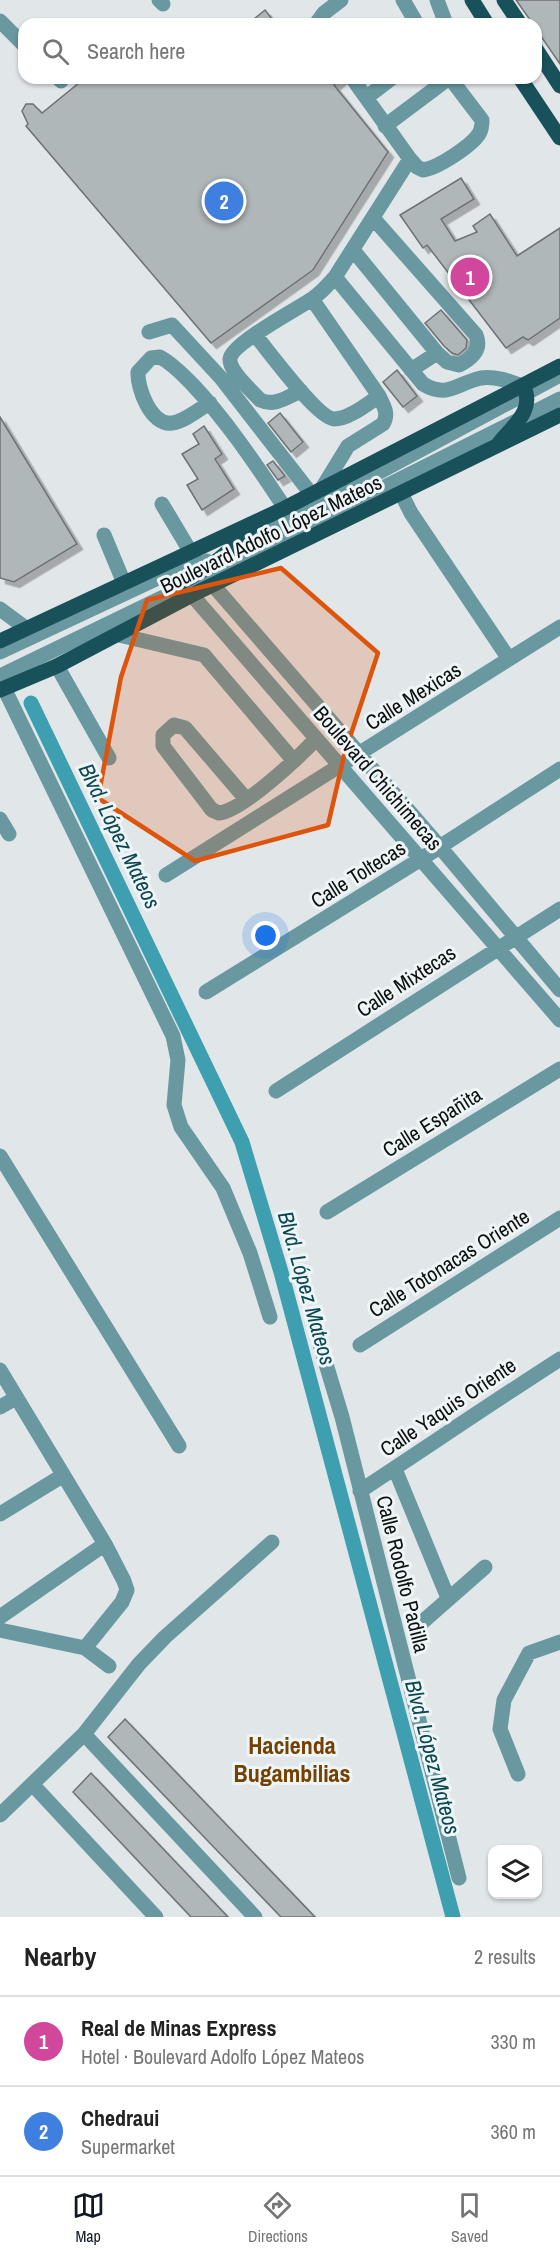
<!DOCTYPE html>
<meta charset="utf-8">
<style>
:root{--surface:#fff;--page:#f6f6f6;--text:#222;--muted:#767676;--line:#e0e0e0;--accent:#111827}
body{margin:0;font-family:"Archivo Narrow",sans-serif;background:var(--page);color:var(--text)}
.controls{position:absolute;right:18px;bottom:18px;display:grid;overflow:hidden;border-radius:12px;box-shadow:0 2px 4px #0004}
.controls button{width:54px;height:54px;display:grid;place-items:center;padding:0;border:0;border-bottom:2px solid var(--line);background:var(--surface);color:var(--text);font:30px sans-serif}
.you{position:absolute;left:266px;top:936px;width:21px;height:21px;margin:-15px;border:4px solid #fff;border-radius:50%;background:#1a73e8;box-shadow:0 0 0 9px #1a73e833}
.badge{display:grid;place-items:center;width:39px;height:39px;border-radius:50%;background:var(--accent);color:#fff;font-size:20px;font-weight:700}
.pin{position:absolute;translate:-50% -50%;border:3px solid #fff;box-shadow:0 2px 6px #0006}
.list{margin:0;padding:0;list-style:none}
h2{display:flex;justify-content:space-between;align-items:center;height:78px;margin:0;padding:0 24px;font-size:26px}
h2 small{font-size:20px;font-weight:400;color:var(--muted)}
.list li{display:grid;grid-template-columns:39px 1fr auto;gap:18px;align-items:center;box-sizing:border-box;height:90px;padding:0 24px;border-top:2px solid var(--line)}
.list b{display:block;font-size:22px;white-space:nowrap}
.list p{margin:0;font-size:20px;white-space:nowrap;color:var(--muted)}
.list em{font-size:20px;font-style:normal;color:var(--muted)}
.icon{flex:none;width:33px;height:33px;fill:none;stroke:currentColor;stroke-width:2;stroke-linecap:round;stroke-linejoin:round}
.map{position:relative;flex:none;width:560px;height:1917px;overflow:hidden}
.search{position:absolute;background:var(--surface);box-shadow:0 2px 4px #0004;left:18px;right:18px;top:18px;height:66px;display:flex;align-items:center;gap:15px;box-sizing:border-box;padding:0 21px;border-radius:18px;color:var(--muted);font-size:22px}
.sheet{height:258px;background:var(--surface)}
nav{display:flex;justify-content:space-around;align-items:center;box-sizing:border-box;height:84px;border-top:2px solid var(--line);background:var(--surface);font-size:16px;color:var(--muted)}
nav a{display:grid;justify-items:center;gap:3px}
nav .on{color:var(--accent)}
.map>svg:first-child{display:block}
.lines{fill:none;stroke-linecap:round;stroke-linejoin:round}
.canal{stroke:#3d9fb0;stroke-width:15}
.building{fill:#b0b7b8;stroke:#6d7274;stroke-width:1.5;filter:url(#shadow)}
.minor{stroke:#6998a1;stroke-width:15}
.major{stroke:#19515b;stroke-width:15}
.marked{fill:#dd550c;fill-opacity:0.2;stroke:#dd550c;stroke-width:4.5;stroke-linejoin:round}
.labels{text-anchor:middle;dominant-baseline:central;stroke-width:6;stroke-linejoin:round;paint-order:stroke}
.street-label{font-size:21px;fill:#0e1010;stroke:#eef5f6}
.water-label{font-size:22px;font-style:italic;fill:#0d4751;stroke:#eef5f6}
.quarter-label{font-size:24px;font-weight:bold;fill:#754000;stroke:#eef5f6}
</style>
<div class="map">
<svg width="560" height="1917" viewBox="0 0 560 1917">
<defs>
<filter id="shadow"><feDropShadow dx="5.5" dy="5.5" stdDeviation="0" flood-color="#0004"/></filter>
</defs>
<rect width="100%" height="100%" fill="#e1e7e9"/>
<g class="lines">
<!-- canal -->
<path class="canal" d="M31 703 242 1142 281 1272 453 1917"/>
</g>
<!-- building -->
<path class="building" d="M516 0H560V64L536 29V24H533Z
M265 10 276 24H248Z
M85 78H342L334 85 388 152 313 270 211 343 26 126 28 124 22 111 26 104H33L42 113Z
M461 178 474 199 441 219 455 241 477 232 473 226 490 214 517 256 560 228V318L528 340 523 337 506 348 427 245 423 248 400 215Z
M441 310 467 340 466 348 458 355 452 353 444 346 425 323Z
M397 370 417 396 403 407 383 382Z
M280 413 303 442 291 452 268 423Z
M0 417 77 544 14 582 0 578Z
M204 426 222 454 215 459 234 489 202 510 187 485 198 479 182 454 199 444 193 434Z
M273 461 285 476 278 480 267 465Z
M125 1719 315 1917H281L108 1737Z
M91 1773 228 1917H191L73 1792Z"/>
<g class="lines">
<!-- minor -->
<path class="minor" d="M159 0 163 4
M403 0 417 24
M437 0 446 24
M0 21 24 45
M316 24 324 13 341 0
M58 78 61 81
M352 78 410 159 417 167 423 170C438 168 471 146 479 134 482 129 482 125 482 120L450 78
M367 97 392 78
M385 126 449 78
M353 250 437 353 447 362 459 365C471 359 482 350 476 335L373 218
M335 277 423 384C448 399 457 383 481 378 495 376 509 381 523 386
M312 299 379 396C384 406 389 414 383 424L348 446 321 490
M149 332 172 325 221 378 312 495
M255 335C268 350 317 418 334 419 349 419 367 404 379 396
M411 370 437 353
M301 391C287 397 275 407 260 400 252 391 229 371 230 359 231 344 297 309 312 299 321 293 328 285 335 277L410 159
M210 403C199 409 184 422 172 423 151 426 137 388 138 372L151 358 160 357C173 364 182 374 192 384 228 422 256 465 285 508
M401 493 411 513 509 659
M162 504 199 566 213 585 440 847 560 990
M104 535 124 583
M234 547 318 505 560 375
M185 587 560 1020
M0 609 27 629
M119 635 204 655 294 761
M0 652 175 570 199 566 207 561
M57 666 109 758
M0 676 207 576 560 399
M4 688 173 1036 178 1060 174 1105 181 1127 223 1188 250 1253 270 1317
M246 799 185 728 174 725 163 735V746L212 810 219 813C242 811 299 757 316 739
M0 819 9 834
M166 875 560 627
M206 992 421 859 560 769
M276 1091 560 909
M0 1156 179 1446
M327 1212 560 1069
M320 1344 342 1417 459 1878
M360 1345 560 1218
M0 1370 105 1544 124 1581 127 1590 122 1602 85 1648
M0 1407 16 1398
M395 1469 448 1598
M360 1491C427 1447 493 1402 560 1359
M0 1514 62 1476
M0 1617 105 1544
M419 1625 485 1567
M0 1630 85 1648 109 1666
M84 1734 255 1917
M518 1774 500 1729 504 1700 529 1653 560 1642
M33 1785 156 1917
M0 1815 84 1734 139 1664 165 1637 272 1542"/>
<!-- major -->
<path class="major" d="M472 0 487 24
M504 0 520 24
M536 49 560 86
M520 78 560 138
M499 443C513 426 536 409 523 386
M182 582C208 569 234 549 252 526
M0 641 285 508 560 366
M0 690 57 666 192 595 560 415"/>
</g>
<!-- marked area -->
<path class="marked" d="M281 568 378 653 345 752 328 825 195 861 98 798 121 677 147 600Z"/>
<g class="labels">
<!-- street labels -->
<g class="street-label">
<text transform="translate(271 534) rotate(-26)">Boulevard Adolfo López Mateos</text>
<text transform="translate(413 696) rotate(-32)">Calle Mexicas</text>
<text transform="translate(378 778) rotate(49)">Boulevard Chichimecas</text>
<text transform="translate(358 874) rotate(-32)">Calle Toltecas</text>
<text transform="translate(406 981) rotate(-33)">Calle Mixtecas</text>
<text transform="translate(432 1122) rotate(-32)">Calle Españita</text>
<text transform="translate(449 1263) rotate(-32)">Calle Totonacas Oriente</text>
<text transform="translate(448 1407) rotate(-34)">Calle Yaquis Oriente</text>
<text transform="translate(403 1574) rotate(76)">Calle Rodolfo Padilla</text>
</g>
<!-- water labels -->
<g class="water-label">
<text transform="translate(120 836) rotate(64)">Blvd. López Mateos</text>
<text transform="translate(307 1288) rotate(74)">Blvd. López Mateos</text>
<text transform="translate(433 1757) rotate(75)">Blvd. López Mateos</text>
</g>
<!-- quarter labels -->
<g class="quarter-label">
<text x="292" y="1745">Hacienda<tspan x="292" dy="28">Bugambilias</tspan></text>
</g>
</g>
</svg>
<div class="controls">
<button><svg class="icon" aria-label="layers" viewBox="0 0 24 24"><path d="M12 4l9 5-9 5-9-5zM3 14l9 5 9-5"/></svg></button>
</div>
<div class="you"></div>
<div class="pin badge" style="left:470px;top:277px;background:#d1479c">1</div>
<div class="pin badge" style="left:224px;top:201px;background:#3f7fe0">2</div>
<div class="search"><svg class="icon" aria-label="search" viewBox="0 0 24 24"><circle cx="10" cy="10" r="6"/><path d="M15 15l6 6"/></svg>Search here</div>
</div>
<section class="sheet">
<h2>Nearby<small>2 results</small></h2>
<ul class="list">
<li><span class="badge" style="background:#d1479c">1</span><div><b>Real de Minas Express</b><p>Hotel · Boulevard Adolfo López Mateos</p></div><em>330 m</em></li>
<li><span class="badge" style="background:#3f7fe0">2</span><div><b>Chedraui</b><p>Supermarket</p></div><em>360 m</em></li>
</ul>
</section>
<nav>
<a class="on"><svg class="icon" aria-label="map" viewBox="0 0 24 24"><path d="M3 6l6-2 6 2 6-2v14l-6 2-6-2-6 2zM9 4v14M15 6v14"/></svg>Map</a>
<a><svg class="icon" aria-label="directions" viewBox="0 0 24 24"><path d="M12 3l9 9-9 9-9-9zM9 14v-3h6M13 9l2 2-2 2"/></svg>Directions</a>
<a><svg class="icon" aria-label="saved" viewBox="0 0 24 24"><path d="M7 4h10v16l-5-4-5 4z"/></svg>Saved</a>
</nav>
